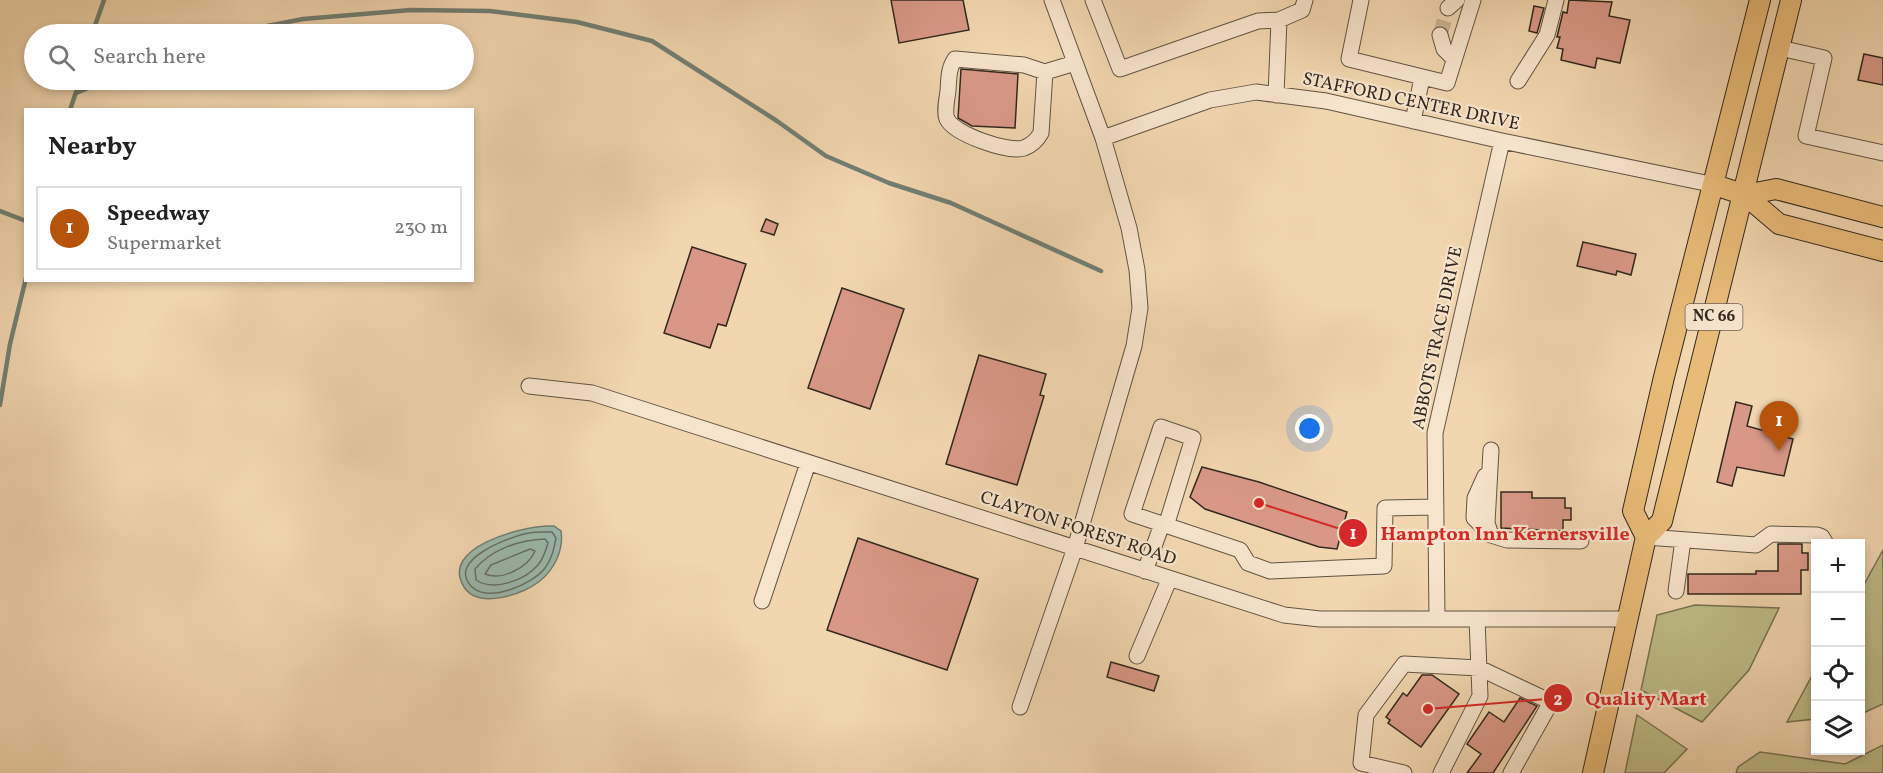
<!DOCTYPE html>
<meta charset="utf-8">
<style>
:root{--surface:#fff;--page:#f2f2f2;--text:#222;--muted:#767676;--line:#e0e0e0;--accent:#b45309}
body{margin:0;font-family:Vollkorn,serif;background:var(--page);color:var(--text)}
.controls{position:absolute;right:18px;bottom:18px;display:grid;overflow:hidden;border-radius:0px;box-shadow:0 3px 9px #0003}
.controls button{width:54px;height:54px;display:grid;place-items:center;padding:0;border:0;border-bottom:2px solid var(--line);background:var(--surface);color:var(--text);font:30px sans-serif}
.you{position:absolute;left:1310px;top:429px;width:21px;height:21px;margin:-15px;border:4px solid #fff;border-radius:50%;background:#1a73e8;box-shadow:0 0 0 9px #1a73e833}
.badge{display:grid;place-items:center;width:39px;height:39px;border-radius:50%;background:var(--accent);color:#fff;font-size:20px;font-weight:700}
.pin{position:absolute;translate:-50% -50px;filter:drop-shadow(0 2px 3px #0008)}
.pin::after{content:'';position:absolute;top:32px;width:21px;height:18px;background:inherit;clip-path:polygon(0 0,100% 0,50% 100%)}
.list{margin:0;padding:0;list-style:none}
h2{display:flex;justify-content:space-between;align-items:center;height:78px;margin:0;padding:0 24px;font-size:26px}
h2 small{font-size:20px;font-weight:400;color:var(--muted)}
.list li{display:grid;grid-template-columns:39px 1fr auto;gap:18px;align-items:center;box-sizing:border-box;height:84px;margin:0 12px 12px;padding:0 12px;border:2px solid var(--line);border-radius:0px}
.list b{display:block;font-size:22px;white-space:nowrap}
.list p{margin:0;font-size:20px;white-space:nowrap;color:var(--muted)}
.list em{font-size:20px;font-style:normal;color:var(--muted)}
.icon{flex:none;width:33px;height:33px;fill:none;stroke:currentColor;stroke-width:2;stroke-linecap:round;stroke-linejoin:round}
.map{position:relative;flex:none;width:1883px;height:773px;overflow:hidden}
.search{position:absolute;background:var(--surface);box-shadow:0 3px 9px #0003;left:24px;top:24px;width:450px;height:66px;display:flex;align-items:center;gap:15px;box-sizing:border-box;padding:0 21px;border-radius:33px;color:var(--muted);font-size:22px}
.panel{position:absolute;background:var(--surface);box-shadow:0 3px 9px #0003;left:24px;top:108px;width:450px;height:174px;border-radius:0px}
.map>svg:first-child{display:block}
.green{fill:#bebd89;stroke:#787254;stroke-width:1.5}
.water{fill:#9bb9ac;stroke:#717f73;stroke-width:1.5}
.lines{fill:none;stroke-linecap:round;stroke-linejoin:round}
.shore{stroke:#667065;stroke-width:1.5}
.stream{stroke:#717f73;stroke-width:4.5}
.building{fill:#d99887;stroke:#32281e;stroke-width:1.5}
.minor-tunnel{stroke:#ccb393;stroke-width:15;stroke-dasharray:15 8;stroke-linecap:butt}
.minor-casing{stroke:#625442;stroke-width:17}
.major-casing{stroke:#32281e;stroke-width:22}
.minor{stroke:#f7e4cc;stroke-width:15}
.major{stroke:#e9bb78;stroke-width:20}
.labels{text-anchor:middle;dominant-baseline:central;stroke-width:4.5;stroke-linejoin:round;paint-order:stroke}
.shield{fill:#f7e4cc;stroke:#6d6052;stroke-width:1.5}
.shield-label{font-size:16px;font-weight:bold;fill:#32281e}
.street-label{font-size:18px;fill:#32281e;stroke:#f7e4cc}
.leader{fill:none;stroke:#d62828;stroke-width:2}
.callout-dot{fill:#d62828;stroke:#f7e4cc;stroke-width:2}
.mark-label{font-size:18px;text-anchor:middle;font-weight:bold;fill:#fff}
.callout-label{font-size:20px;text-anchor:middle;font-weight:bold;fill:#d62828;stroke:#f7e4cc;stroke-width:4.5;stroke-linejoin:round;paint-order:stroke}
</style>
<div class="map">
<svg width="1883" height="773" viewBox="0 0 1883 773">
<rect width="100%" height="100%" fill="#f2d6b0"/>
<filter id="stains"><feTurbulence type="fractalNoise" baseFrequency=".00333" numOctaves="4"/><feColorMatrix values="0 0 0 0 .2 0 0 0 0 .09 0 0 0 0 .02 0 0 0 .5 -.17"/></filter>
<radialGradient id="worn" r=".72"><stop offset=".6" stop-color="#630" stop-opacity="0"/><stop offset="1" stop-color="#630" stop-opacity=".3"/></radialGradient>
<!-- green -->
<path class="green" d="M1883 550V704L1861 714V590Z
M1695 605 1779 608 1749 670 1702 722 1641 690 1657 615Z
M1815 670V719L1787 722Z
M1637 715 1687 749 1664 773H1625Z
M1883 745V773H1736L1738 767 1760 752 1845 764Z"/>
<!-- water -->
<path class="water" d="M547 526H554L561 531C564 550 554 569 541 580 525 594 479 610 464 587 439 547 522 527 547 526Z"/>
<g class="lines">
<!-- shore -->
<path class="shore" d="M552 532 556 538C554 548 552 559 545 568 533 584 488 604 471 586 447 560 508 538 524 534 533 531 543 532 552 532Z
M545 539 548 543C546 550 543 559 538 565 525 580 494 592 476 580L475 569C492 549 519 540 545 539Z
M530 549 535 551C528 568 501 581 485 574L491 565Z"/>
<!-- stream -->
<path class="stream" d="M92 34 104 0
M225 34 303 19 411 10 490 11 577 22 652 41 777 121 826 156 889 183 951 203 1101 271
M76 93 108 80
M70 110 80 80
M0 211 26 221
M0 405 10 344 26 278"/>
</g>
<!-- building -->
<path class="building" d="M891 0H963L969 30 899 43Z
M1569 0 1612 2 1609 16 1630 20 1620 63 1597 58 1595 68 1561 60 1563 49 1557 48 1560 37H1557L1563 12 1567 13Z
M1534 6 1544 8 1537 33 1529 31Z
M1864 54 1883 58V85L1858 80Z
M961 69 1018 74 1015 128 972 126 958 118Z
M766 219 778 224 774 235 761 231Z
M1583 242 1636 254 1631 275 1617 271 1616 275 1577 266Z
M692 247 746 264 726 326 718 324 710 348 664 333Z
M842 288 904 309 870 409 808 388Z
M979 355 1046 374 1040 395 1044 396 1017 485 946 464Z
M1736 402 1752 406 1747 426 1793 439 1784 476 1737 467 1732 486 1717 482Z
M1202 467 1259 482 1347 512 1337 549 1319 547 1205 509 1190 497Z
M1501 492H1532V498H1565V508H1571V520H1563V531L1501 528Z
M858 538 978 579 947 670 827 630Z
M1778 544H1802V553H1808V570H1801V594H1688V574H1756V571H1778Z
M1111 662 1159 676 1154 691 1107 677Z
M1422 675H1432L1459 694 1421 747 1388 723 1390 720 1386 717 1403 693 1407 696Z
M1520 698 1537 706 1493 773H1467L1481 754 1467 744 1489 712 1504 722Z"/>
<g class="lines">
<!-- minor-tunnel -->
<path class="minor-tunnel" d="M1440 35 1448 8"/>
<!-- minor casing -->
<g class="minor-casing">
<path id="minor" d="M1093 0 1120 69 1258 21 1279 20
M1361 0 1349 59 1447 83 1473 0
M1448 8 1457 0
M1440 35 1444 49 1454 59
M1780 48 1824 58 1806 136 1883 153
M1045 72 1041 133C1037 140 1032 145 1024 148 1008 153 954 134 947 119 944 112 947 99 948 91 949 79 948 69 955 59L1024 65 1045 72 1075 63
M1518 81 1547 35 1556 0
M1276 95 1279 20 1302 10 1305 0
M1413 121 1422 78
M1103 138 1210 100 1256 92 1326 101 1502 141 1715 185
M529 386 592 393 1284 615 1320 619H1627
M1491 450 1487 523 1491 535 1507 540 1581 541
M1485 476 1475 498 1474 518 1491 535
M1166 526 1193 438 1161 427 1132 514 1240 550 1248 563 1270 571 1384 566 1385 508 1436 507
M1646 537 1756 545 1771 534 1817 535 1822 537 1826 544
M1145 571 1162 524
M1676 591 1683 540
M762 601 808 463
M1437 618 1435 433 1502 141
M1137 656 1169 580
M1020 707 1075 548 1134 346 1140 308 1137 270 1129 228 1103 138 1052 0
M1404 773 1361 763 1366 715 1404 664 1479 668 1551 702 1511 773
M1441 773 1480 696 1477 619"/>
</g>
<!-- major casing -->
<g class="major-casing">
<path id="major" d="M1715 185 1745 195 1779 224 1883 251
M1745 195 1776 189 1883 217
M1646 537 1633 511 1664 377 1760 0
M1593 773 1646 537 1662 521 1791 0"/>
</g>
<!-- minor -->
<use href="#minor" class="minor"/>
<!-- major -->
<use href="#major" class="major"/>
</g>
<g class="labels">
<!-- shield labels -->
<rect class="shield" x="1685.5" y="304" width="57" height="26" rx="4.5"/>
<g class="shield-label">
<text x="1714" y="317">NC 66</text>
</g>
<!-- street labels -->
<g class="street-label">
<text transform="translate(1411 102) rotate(12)">STAFFORD CENTER DRIVE</text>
<text transform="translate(1438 338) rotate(-78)">ABBOTS TRACE DRIVE</text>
<text transform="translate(1078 529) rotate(18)">CLAYTON FOREST ROAD</text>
</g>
</g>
<!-- callouts -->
<path class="leader" d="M1259 503L1353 533M1428 709L1558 698"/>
<g class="callout-dot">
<circle cx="1259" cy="503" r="6"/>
<circle cx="1428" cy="709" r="6"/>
<circle cx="1353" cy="533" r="15"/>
<circle cx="1558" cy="698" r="15"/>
</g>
<g class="mark-label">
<text x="1353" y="539">1</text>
<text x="1558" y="705">2</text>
</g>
<g class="callout-label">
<text x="1505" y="540">Hampton Inn Kernersville</text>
<text x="1646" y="705">Quality Mart</text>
</g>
<rect width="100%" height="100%" filter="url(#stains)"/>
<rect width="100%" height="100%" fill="url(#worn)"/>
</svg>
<div class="controls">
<button>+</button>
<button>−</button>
<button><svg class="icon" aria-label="locate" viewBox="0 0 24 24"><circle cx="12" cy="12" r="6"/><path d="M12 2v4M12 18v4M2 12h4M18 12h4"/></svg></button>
<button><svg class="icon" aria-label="layers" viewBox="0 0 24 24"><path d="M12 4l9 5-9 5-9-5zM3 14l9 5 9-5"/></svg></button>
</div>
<div class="you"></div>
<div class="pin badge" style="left:1779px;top:451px">1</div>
<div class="search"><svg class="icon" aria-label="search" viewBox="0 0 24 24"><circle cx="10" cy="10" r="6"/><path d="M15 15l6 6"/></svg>Search here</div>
<section class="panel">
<h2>Nearby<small></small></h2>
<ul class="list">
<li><span class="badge">1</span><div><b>Speedway</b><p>Supermarket</p></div><em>230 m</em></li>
</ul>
</section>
</div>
